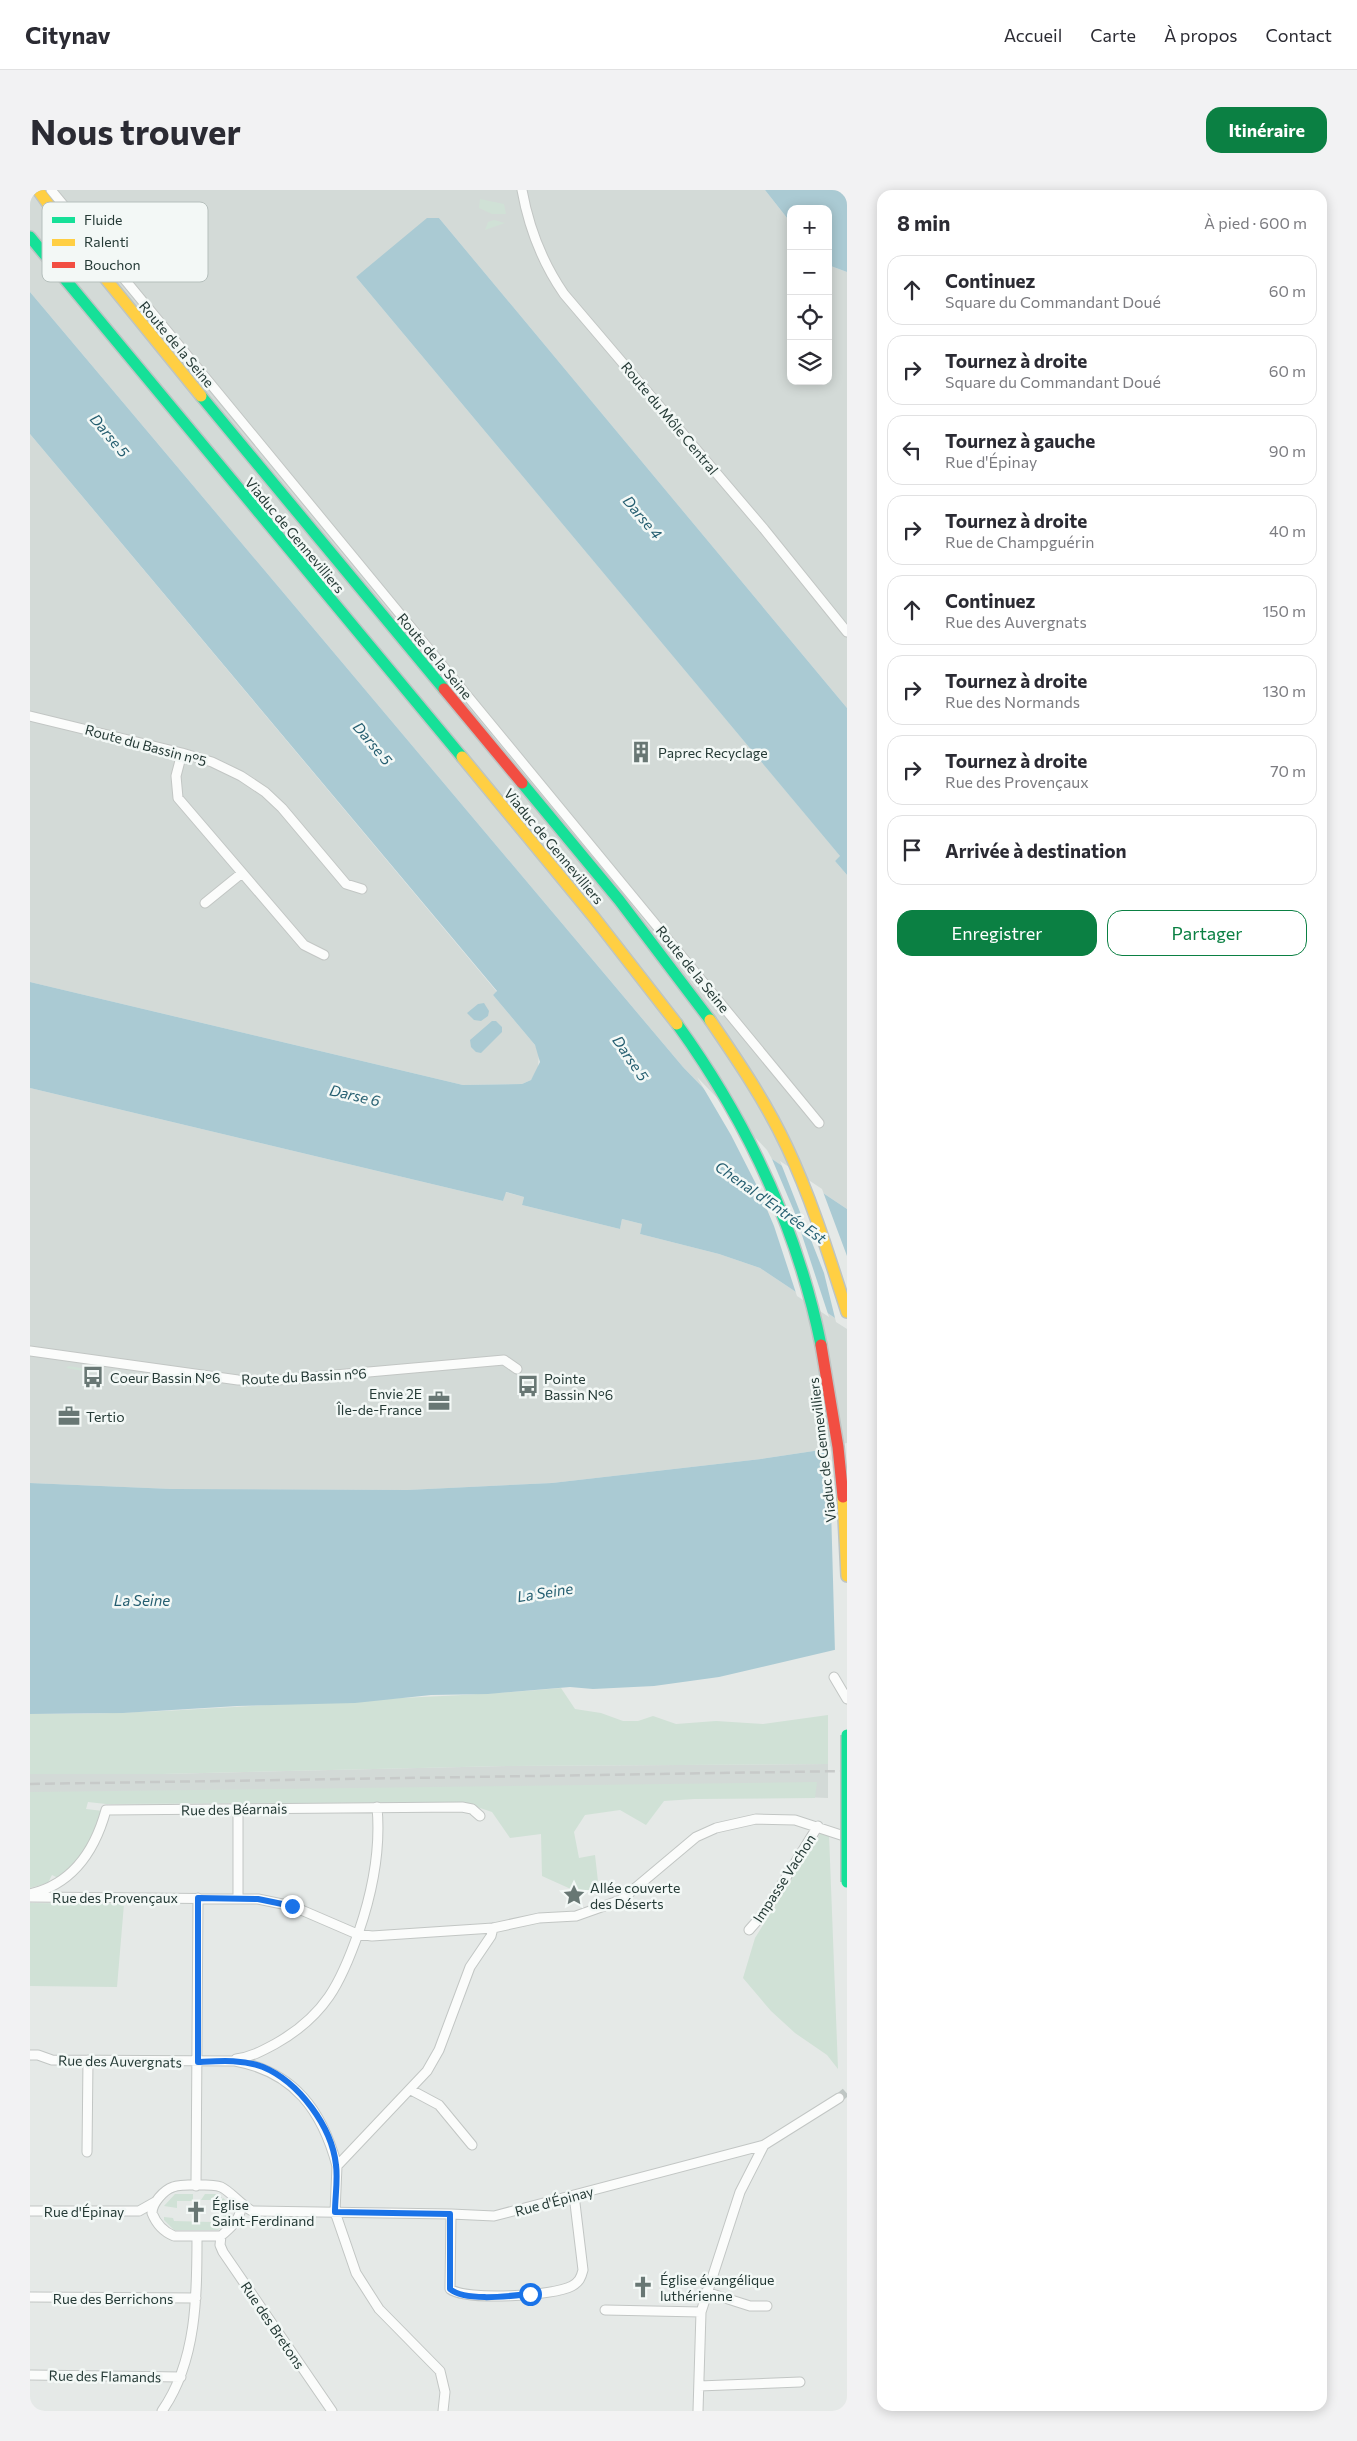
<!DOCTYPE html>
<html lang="fr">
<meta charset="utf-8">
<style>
:root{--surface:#fff;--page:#f2f2f3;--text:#2b2b33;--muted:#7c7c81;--line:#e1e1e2;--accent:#0b8043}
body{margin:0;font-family:Commissioner,sans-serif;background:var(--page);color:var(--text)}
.controls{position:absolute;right:15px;top:15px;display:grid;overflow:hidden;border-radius:10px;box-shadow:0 2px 12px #0003}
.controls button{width:45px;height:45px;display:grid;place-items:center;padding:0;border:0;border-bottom:1px solid var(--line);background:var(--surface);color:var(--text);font:25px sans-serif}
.stop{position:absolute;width:15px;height:15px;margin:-11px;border:4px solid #1a73e8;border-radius:50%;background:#fff}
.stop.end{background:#1a73e8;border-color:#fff;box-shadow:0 1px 5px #0008}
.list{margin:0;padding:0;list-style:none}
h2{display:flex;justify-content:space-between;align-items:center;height:65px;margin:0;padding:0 20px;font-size:21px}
h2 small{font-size:16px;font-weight:400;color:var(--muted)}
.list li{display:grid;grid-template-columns:32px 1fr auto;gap:15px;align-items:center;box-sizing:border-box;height:70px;margin:0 10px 10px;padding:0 10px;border:1px solid var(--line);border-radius:15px}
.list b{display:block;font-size:19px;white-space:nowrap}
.list p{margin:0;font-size:16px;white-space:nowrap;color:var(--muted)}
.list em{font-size:16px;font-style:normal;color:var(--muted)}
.actions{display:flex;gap:10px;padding:15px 20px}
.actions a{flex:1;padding:11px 0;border:1px solid var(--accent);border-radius:15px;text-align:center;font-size:18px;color:var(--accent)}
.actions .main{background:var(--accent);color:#fff}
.icon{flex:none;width:28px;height:28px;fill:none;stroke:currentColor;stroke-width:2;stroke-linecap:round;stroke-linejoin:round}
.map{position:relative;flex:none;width:817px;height:2221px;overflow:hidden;border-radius:15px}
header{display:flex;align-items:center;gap:30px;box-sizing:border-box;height:70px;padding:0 25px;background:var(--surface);border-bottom:1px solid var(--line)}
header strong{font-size:24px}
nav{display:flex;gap:28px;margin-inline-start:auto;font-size:18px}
.intro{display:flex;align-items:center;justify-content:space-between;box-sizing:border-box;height:120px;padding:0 30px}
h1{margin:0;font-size:35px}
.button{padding:12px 22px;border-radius:15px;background:var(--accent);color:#fff;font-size:18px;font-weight:700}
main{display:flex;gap:30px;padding:0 30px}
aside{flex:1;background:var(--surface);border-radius:15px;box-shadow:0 2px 12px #0003}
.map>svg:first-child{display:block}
.built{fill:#d3dad7}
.green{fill:#d0e1d6}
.water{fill:#aacad3}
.pier{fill:#e5e9e7}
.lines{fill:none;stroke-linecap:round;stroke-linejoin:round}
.street-tunnel{stroke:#bfc6c4;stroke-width:9;stroke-dasharray:9 4.5;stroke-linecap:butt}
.street-casing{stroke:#c2c6c4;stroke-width:11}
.fast-casing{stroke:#bdc4c3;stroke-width:14}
.slow-casing{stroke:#bdc4c3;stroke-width:14}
.jam-casing{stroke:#bdc4c3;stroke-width:14}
.street{stroke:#fbfcfb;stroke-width:9}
.fast{stroke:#16e098;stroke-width:11}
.slow{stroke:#ffcf43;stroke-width:11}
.jam{stroke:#f24e42;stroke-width:11}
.rail{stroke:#c7cac9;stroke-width:2.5;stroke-dasharray:10 5;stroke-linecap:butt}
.fast-bridge-casing{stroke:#bdc4c3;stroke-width:14;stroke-linecap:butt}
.fast-bridge{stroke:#16e098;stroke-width:11}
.route{stroke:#1a73e8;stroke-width:6}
.labels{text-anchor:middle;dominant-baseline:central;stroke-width:5;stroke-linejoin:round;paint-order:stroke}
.street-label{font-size:14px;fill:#253a36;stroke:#f3f8f6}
.poi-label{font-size:14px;fill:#253a36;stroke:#f3f8f6;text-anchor:start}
.water-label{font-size:15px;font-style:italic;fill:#255e70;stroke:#f3f8f6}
.key{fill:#f3f8f6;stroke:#b5bfbc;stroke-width:1}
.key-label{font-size:14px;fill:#253a36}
</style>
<header>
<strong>Citynav</strong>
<nav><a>Accueil</a><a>Carte</a><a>À propos</a><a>Contact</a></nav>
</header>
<div class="intro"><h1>Nous trouver</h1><a class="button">Itinéraire</a></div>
<main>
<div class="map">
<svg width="817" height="2221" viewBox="0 0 817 2221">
<rect width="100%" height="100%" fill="#e5e9e7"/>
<!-- built -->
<path class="built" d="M0 0H735L761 33V191H798V75L817 82V518L409 28 326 87 811 667 805 671 817 685V1019L742 969 653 877 0 102Z
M0 244 467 802 463 805 505 855 509 864 508 879 501 890 492 894 433 895 0 792Z
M0 898 473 1011 475 1002 494 1007 492 1015 590 1039 592 1029 612 1034 610 1044 689 1064 730 1078 817 1136V1256L731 1269 522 1293 377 1300 142 1299 0 1293Z
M798 1574V1608L745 1606 0 1610V1584H132L476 1576Z"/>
<!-- green -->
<path class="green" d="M450 9 474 14 476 24H462L449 18Z
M464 30 475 33 455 40 458 32Z
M39 1176 63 1180 64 1183 36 1178Z
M531 1498 545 1519 571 1523 593 1531H608L623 1526 646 1534 686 1531 733 1534 798 1525V1574L476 1576 132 1584H0V1524C91 1525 182 1518 273 1513 359 1508 445 1506 531 1498Z
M787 1592 785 1608 664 1609 634 1611 616 1635 590 1620 555 1625 544 1642 549 1668 565 1665 569 1700H543L512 1686 511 1644 480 1648 462 1622 432 1612 76 1614 58 1612 56 1619 73 1621 60 1657 30 1689 22 1685 18 1693 0 1698V1602Z
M790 1644H799L808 1879 797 1865 765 1843 741 1821 713 1788 725 1748Z
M0 1713 94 1714 87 1797 0 1796Z
M145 2004H163V2011H147V2018L134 2016Z
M175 2004H188L192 2008 189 2010H171Z
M193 2008 199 2013V2029L188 2040H144L134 2030V2027L143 2028 144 2031 181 2032V2034H187L193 2029V2015L190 2012Z"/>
<!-- water -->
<path class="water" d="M735 0H817V82L798 75V19H761V33Z
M397 28H409L817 518V685L805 671 810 666 326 87Z
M0 102 653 877 742 969 817 1019V1136L730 1078 689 1064 610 1044 612 1034 592 1029 590 1039 492 1015 494 1007 476 1002 473 1011 0 898V792L433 895 492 894 501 890 510 872 505 855 463 805 467 801 0 244Z
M454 813 459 821 458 826 451 831 444 830 437 823 448 814Z
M462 831H466L472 837V842L451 863 446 862 441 857 440 850Z
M817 1256V1457L689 1487 624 1496 563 1499 540 1497 458 1504 401 1505 325 1513 207 1516 93 1523 0 1524V1293L142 1299 377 1300 522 1293 731 1269Z"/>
<!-- pier -->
<path class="pier" d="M667 887 737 960 742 969 764 1021 799 1127 767 1106 744 1036 727 996 701 945Z
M750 971 792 999 817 1066V1139L806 1132 794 1083Z
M817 1253V1460L805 1463 801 1317 797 1257Z"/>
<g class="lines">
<!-- street-tunnel -->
<path class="street-tunnel" d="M809 1908 817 1901"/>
<!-- street casing -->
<g class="street-casing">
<path id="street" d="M21 0 789 933
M492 0C499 39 512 72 534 104L734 339 817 442
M0 526 152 563 182 572 211 586 235 602 252 618 316 694 332 699
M152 563 146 586 148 608 274 755 294 765
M175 713 212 683
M0 1161 208 1190 237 1191 474 1170 487 1179
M804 1487 817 1509
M208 1619V1708
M0 1704C43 1694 65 1660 76 1620L432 1617 442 1619 450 1626
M0 1707 228 1709 262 1716 327 1744 342 1746 463 1738 509 1728 546 1726 591 1710 666 1647 686 1638 726 1629 765 1630 817 1647
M719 1740 734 1723 788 1636
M0 1865H8L22 1870 205 1871C264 1882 292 1920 307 1976
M206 1869C221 1867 232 1861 245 1854 295 1826 311 1793 329 1741 343 1700 351 1660 347 1617
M381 1900 409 1915 442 1955
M57 1962 58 1870
M166 1996 168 1708
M211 2015C211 2030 201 2037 191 2046H144C134 2042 126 2033 122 2023 122 2013 134 2000 143 1997 150 1994 184 1994 191 1997 200 2001 211 2015 222 2021L421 2024 464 2026 734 1955 809 1908
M0 2021H109L125 2012
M421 2024 420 2099C436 2111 524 2106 542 2096 549 2092 551 2088 553 2080L544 2005
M191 2046 190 2055 193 2062 302 2221
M676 2102 720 2116H737
M0 2107 166 2108
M575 2120 671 2122
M0 2185 151 2187
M669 2196 770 2192
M132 2221C167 2171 167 2105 167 2047
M413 2221 415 2202 410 2181 349 2119 326 2083 305 2022 307 1976 397 1881 409 1860 440 1777 461 1746 463 1738
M668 2221 671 2122 710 2002 734 1955"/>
</g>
<!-- fast casing -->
<g class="fast-casing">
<path id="fast" d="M0 47 432 567
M171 206 414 499
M492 593 589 710 680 830
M647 834C717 931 767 1037 791 1155"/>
</g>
<!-- slow casing -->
<g class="slow-casing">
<path id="slow" d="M8 0 41 46 171 206
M432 567 563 726 647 834
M680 830C708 871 736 912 757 957 782 1010 799 1066 817 1122
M813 1307 817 1386"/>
</g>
<!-- jam casing -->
<g class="jam-casing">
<path id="jam" d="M414 499 492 593
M791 1155 808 1257 813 1307"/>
</g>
<!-- street -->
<use href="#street" class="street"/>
<!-- fast -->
<use href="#fast" class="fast"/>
<!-- slow -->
<use href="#slow" class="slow"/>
<!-- jam -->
<use href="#jam" class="jam"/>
<!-- rail -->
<path class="rail" d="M0 1594 817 1581"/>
<!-- fast-bridge casing -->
<g class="fast-bridge-casing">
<path id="fast-bridge" d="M817 1545V1692"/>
</g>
<!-- fast-bridge -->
<use href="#fast-bridge" class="fast-bridge"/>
</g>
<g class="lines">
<!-- route -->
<path class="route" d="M262 1716 228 1709 168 1708V1872C189 1871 212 1869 233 1877 269 1892 302 1937 306 1975 308 1990 305 2007 305 2022L420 2024V2099C436 2112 480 2106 500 2104"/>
</g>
<!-- icons -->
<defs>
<g id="building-bare" transform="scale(1.725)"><path d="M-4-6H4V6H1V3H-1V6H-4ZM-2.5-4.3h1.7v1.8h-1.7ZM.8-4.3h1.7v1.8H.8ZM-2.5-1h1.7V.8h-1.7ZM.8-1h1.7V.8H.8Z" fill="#687774" stroke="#f3f8f6" stroke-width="2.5" paint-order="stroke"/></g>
<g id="bus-bare" transform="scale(1.725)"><path d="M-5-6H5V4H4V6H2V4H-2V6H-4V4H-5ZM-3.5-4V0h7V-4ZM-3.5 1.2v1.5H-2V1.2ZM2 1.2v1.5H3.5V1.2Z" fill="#687774" stroke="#f3f8f6" stroke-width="2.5" paint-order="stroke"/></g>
<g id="office-bare" transform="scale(1.725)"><path d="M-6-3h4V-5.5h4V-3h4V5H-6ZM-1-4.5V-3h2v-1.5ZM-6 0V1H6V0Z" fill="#687774" stroke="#f3f8f6" stroke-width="2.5" paint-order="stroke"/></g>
<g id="sight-bare" transform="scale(1.725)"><path d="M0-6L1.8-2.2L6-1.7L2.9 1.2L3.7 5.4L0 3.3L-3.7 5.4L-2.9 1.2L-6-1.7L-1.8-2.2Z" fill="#687774" stroke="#f3f8f6" stroke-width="2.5" paint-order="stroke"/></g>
<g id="church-bare" transform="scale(1.725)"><path d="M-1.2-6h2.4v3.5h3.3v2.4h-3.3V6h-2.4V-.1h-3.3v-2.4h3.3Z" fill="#687774" stroke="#f3f8f6" stroke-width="2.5" paint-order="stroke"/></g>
</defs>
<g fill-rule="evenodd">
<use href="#building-bare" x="611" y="562"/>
<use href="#bus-bare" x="63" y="1187"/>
<use href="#bus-bare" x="498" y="1196"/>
<use href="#office-bare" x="409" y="1211"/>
<use href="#office-bare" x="39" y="1226"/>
<use href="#sight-bare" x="544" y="1705"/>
<use href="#church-bare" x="166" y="2022"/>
<use href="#church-bare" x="613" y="2097"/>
</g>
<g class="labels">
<!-- street labels -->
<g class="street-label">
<text transform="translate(147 154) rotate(50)">Route de la Seine</text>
<text transform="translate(640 228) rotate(50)">Route du Môle Central</text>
<text transform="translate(265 345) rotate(50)">Viaduc de Gennevilliers</text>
<text transform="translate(405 466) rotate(50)">Route de la Seine</text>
<text transform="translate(116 555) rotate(15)">Route du Bassin n°5</text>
<text transform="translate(524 656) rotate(50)">Viaduc de Gennevilliers</text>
<text transform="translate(663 779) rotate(51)">Route de la Seine</text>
<text transform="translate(274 1186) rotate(-3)">Route du Bassin n°6</text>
<text transform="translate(792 1260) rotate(-97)">Viaduc de Gennevilliers</text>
<text transform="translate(204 1619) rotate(-1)">Rue des Béarnais</text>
<text transform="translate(754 1688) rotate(-57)">Impasse Vachon</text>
<text x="85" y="1707">Rue des Provençaux</text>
<text transform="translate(90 1871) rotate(1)">Rue des Auvergnats</text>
<text transform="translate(524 2011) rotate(-15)">Rue d'Épinay</text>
<text x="54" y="2021">Rue d'Épinay</text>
<text x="83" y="2108">Rue des Berrichons</text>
<text transform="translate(243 2135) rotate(56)">Rue des Bretons</text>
<text transform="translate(75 2186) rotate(1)">Rue des Flamands</text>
</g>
<!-- poi labels -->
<g class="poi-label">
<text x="628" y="562">Paprec Recyclage</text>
<text x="80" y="1187">Coeur Bassin N°6</text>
<text x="514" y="1188">Pointe<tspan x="514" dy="16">Bassin N°6</tspan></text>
<text x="392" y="1203" text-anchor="end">Envie 2E<tspan x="392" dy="16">Île-de-France</tspan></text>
<text x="56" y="1226">Tertio</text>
<text x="560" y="1697">Allée couverte<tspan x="560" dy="16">des Déserts</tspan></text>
<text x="182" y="2014">Église<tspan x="182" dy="16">Saint-Ferdinand</tspan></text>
<text x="630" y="2089">Église évangélique<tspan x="630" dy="16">luthérienne</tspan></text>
</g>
<!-- water labels -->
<g class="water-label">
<text transform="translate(80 245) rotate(50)">Darse 5</text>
<text transform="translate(613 327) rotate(50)">Darse 4</text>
<text transform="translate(343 553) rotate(50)">Darse 5</text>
<text transform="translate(601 868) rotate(56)">Darse 5</text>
<text transform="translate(325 905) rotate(13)">Darse 6</text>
<text transform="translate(741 1012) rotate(35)">Chenal d'Entrée Est</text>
<text transform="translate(515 1402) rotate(-9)">La Seine</text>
<text x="112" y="1410">La Seine</text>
</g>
</g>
<!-- legend -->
<rect x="12" y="12" width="166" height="80" rx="8" class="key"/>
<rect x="22" y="27" width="23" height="6" fill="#16e098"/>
<rect x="22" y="49" width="23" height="7" fill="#ffcf43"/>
<rect x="22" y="72" width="23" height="6" fill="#f24e42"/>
<g class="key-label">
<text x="54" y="35">Fluide</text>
<text x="54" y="57">Ralenti</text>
<text x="54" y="80">Bouchon</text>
</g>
</svg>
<div class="controls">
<button>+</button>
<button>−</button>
<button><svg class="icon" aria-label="locate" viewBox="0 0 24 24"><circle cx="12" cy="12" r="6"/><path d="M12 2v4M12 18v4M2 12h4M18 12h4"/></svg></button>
<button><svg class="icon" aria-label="layers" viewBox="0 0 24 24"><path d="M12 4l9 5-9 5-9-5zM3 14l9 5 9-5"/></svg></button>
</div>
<div class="stop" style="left:500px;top:2104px"></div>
<div class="stop end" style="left:262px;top:1716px"></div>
</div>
<aside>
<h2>8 min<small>À pied · 600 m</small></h2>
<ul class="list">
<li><svg class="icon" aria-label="ahead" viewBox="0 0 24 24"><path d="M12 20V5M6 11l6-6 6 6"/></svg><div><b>Continuez</b><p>Square du Commandant Doué</p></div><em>60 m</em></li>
<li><svg class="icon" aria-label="right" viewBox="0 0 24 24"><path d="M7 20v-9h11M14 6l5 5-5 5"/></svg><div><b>Tournez à droite</b><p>Square du Commandant Doué</p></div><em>60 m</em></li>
<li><svg class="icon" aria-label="left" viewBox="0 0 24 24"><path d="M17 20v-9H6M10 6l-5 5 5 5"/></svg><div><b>Tournez à gauche</b><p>Rue d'Épinay</p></div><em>90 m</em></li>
<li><svg class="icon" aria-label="right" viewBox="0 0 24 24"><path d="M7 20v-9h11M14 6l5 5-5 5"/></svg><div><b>Tournez à droite</b><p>Rue de Champguérin</p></div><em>40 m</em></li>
<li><svg class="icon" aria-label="ahead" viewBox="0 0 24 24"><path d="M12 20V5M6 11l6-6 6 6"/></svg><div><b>Continuez</b><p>Rue des Auvergnats</p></div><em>150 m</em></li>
<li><svg class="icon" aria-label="right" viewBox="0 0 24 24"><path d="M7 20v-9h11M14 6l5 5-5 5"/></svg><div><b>Tournez à droite</b><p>Rue des Normands</p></div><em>130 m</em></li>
<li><svg class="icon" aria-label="right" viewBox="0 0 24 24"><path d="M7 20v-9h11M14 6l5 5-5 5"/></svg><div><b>Tournez à droite</b><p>Rue des Provençaux</p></div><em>70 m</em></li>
<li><svg class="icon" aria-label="arrive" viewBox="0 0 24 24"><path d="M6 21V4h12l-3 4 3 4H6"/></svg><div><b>Arrivée à destination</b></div></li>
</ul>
<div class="actions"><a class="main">Enregistrer</a><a>Partager</a></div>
</aside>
</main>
